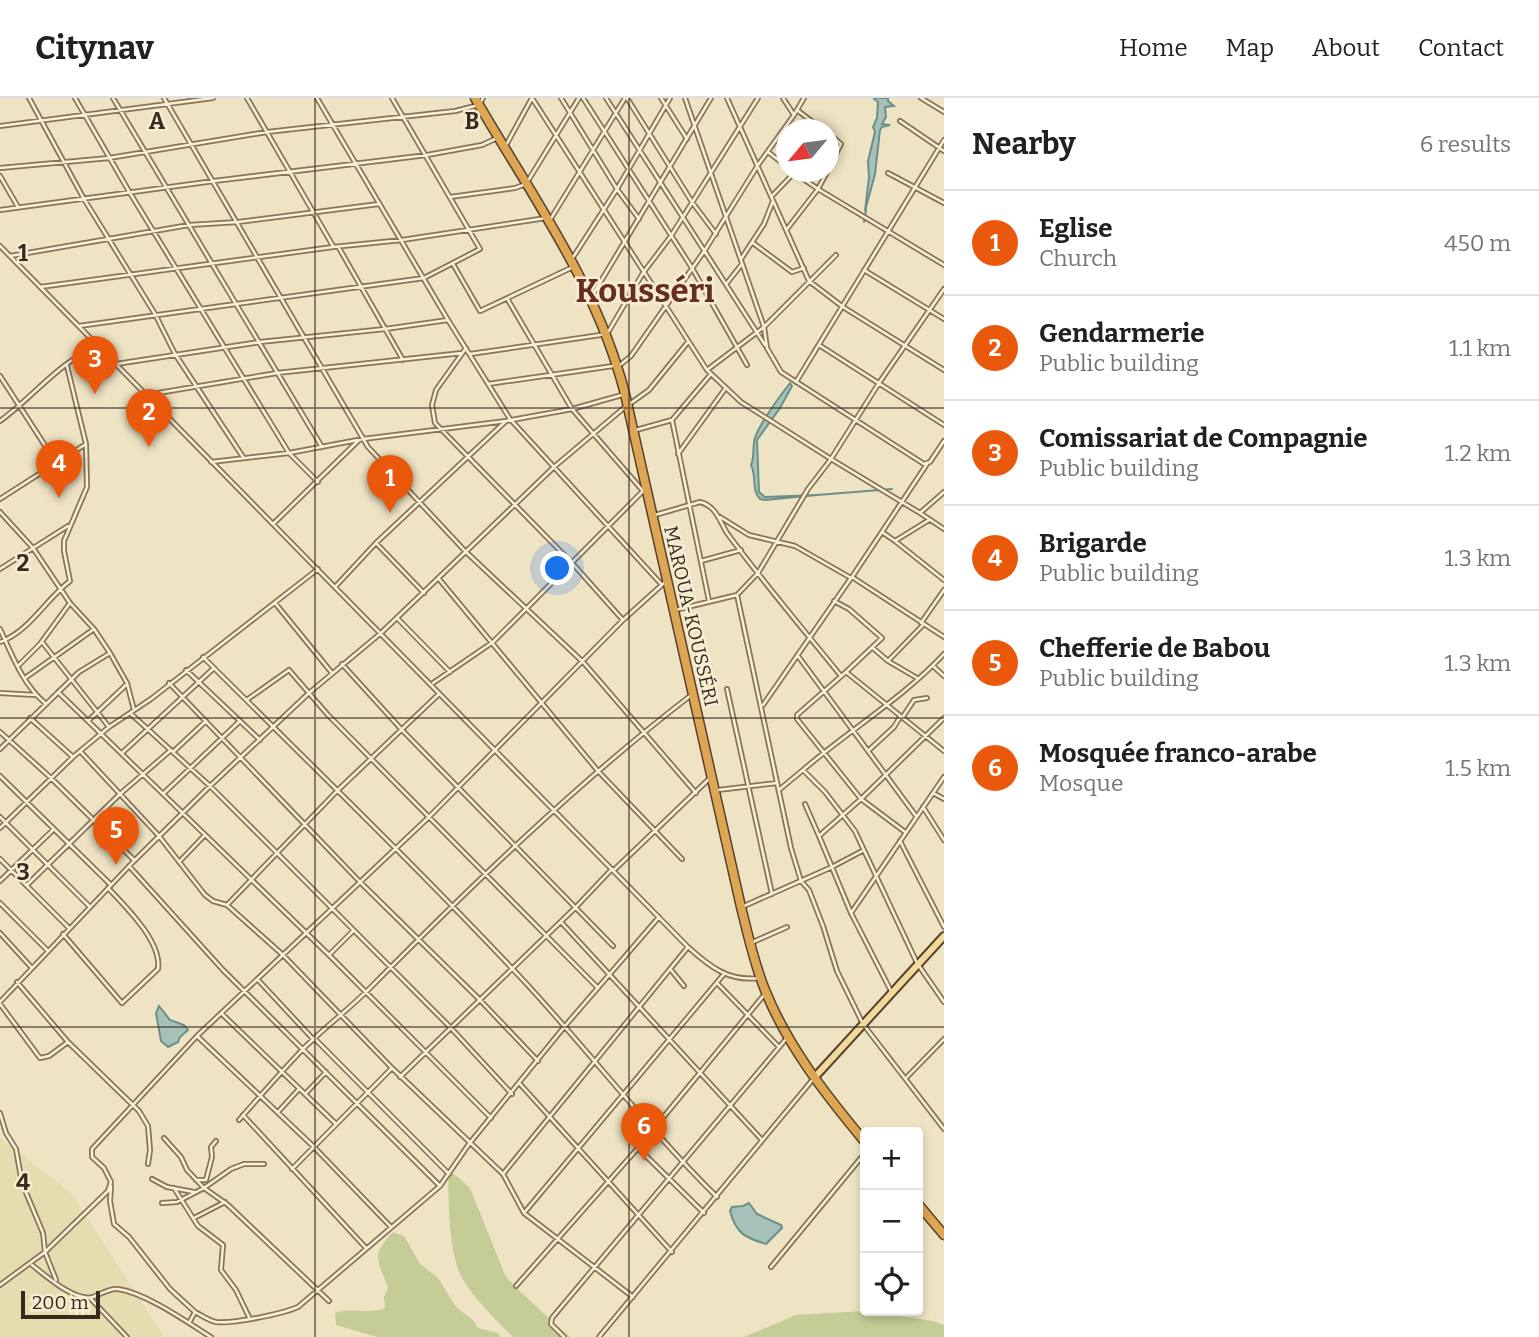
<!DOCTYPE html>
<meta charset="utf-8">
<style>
:root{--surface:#fff;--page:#f6f6f6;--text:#202124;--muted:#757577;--line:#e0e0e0;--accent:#ea580c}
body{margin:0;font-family:Bitter,serif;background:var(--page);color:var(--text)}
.controls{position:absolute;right:21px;bottom:21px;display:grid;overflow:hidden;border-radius:7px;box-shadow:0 4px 10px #0003}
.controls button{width:63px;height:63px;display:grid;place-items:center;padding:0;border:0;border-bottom:2px solid var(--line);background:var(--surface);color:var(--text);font:35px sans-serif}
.compass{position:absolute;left:776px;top:21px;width:63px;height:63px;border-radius:50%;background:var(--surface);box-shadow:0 4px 10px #0003;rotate:241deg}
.scale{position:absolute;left:21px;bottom:18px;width:79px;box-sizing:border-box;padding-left:7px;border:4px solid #382b1e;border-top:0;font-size:19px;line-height:24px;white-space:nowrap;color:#382b1e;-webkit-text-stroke:5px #f6edd2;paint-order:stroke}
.you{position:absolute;left:558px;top:471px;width:24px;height:24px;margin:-18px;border:5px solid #fff;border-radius:50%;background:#1a73e8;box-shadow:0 0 0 10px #1a73e833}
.badge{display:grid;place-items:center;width:46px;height:46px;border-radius:50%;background:var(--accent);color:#fff;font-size:23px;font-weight:700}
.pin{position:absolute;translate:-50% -58px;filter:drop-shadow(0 2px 4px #0008)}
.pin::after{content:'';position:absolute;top:37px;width:24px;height:21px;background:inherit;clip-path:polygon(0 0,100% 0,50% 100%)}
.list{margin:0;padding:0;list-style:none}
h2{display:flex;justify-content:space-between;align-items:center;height:91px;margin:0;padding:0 28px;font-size:30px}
h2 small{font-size:23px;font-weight:400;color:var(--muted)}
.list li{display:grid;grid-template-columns:46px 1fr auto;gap:21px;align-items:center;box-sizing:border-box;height:105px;padding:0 28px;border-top:2px solid var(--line)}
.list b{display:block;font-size:26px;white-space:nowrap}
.list p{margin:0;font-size:23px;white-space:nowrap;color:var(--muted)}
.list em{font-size:23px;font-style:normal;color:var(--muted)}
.icon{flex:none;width:38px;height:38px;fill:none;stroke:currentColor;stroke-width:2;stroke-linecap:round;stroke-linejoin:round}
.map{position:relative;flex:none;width:944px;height:1239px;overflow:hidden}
header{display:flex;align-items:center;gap:42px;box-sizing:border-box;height:98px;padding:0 35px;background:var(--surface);border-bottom:2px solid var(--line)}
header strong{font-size:33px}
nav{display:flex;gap:38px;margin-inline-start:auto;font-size:24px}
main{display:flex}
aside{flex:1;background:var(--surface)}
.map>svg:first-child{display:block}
.farmland{fill:#e4ddb0}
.green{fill:#c5cd97}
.water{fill:#a5c1ba;stroke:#6c8f88;stroke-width:2}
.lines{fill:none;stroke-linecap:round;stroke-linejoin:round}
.stream{stroke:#6c8f88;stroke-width:2}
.street-casing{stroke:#897459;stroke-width:6}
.primary-casing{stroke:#56422e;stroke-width:10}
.highway-casing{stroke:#56422e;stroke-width:11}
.street{stroke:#f9f0d6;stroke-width:2.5}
.primary{stroke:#f2d99a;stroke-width:6}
.highway{stroke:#dea553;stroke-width:8}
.grid{fill:none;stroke:#382b1e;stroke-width:2;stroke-opacity:0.55}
.labels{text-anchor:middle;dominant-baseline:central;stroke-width:5;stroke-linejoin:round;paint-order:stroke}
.street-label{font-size:19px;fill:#382b1e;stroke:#f6edd2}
.town-label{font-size:33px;font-weight:bold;fill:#652e1d;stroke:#f6edd2}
.grid-label{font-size:23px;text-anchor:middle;font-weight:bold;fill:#382b1e;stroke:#f6edd2;stroke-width:5;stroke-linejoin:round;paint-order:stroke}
</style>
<header>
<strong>Citynav</strong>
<nav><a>Home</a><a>Map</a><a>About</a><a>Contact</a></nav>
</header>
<main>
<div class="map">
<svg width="944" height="1239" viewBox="0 0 944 1239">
<rect width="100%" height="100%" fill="#eee3c3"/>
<!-- farmland -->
<path class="farmland" d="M0 1040 71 1095 164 1239H0Z"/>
<!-- green -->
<path class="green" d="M448 1071 470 1090 505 1177 515 1189 570 1239H513C495 1221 462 1190 456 1165 448 1135 449 1101 448 1071Z
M393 1134 404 1138 420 1166 438 1180 456 1209 473 1222 478 1230 498 1235 501 1239H377L336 1227 335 1215C352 1209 369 1217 385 1210L384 1199 388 1190C378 1161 370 1158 393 1134Z
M865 1213 933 1223 944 1227V1239H744L796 1217Z"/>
<!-- water -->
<path class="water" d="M876 0H888V3L894 8 885 9 886 19 882 26 890 27 882 29 880 32 875 76 865 113 869 79 868 63 875 34 873 29 877 20 878 4 874 1Z
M790 285 792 288 780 310 757 342 759 394 765 399 817 397 765 402 760 401C751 392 757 378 751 367 755 358 752 349 755 340 760 325 780 298 790 285Z
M159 908 170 922 184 927 188 932 180 939 178 944 168 949 161 943 156 915Z
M749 1105 757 1116 781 1127 782 1130 766 1146C746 1140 736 1136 730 1113L732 1109 743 1108Z"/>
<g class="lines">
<!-- stream -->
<path class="stream" d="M864 124 866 112
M813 252 820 242
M817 397 892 391"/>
<!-- street casing -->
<g class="street-casing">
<path id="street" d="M29 0 84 101 155 216 175 256 243 359
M75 0 130 95 289 355 318 384
M113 0 236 206 424 180 480 151 392 0
M164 0 368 349 465 453 584 565 696 695
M247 0 333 148
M317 0 448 222 510 321 662 487
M532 0 707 272 741 304 831 361 808 391 758 475 737 497 675 512
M561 0 617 91 639 121
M583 0 692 170 747 267
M606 0 765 247
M627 0 692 104 716 136
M661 0 687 41
M685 0 764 229 767 250 781 274 924 366 930 364 944 343
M727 0 809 183 843 209 944 272
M921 0 944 14
M797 12 823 32
M794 17 804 0
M900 23 944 53
M0 28 213 0
M828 35 841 46 828 71
M505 49 532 0
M768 54 786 68
M0 70 109 60 267 34 455 13 479 7 483 0
M793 74 818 91 944 167
M888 75 944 105
M0 78 18 109
M772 98 794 75
M450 99 515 90 526 86 579 0
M0 112 214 83 427 57 482 47 495 41
M550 122 625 0
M787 131 818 91 827 74
M753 145 792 174 804 170
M0 148 688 849C710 869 729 884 760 880
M339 150 403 262
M10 158 189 127 238 124 379 106
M572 161 617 91 670 0
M741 161 764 126 773 103
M453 166 480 213 573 169
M864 172 944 221
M727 185 742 166
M40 189 333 149 402 142 546 120
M592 198 711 0
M508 202 572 311 643 393
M79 228 236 206 322 349
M819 247 944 327
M466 250 436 292 432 307 435 325 573 466 622 521
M470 256 607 236 643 175 671 138 758 0
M116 266 260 244 385 231 448 222
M620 267 631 258 705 152 758 67 794 17 783 0
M67 268 86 346
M707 272 764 229 836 157
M0 278 57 366
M796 284 944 42
M488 286 613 268
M146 297 277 275 462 255
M631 305 649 292 688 244
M672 322 709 503
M0 323C31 301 63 260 99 248
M636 332 672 322 711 276
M678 356 725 291
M211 364 289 355 363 341 506 323
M944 394 920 415 944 431
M0 401 86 346 87 389 64 443V453L70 483C46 501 29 534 0 544
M0 414 33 450 70 505 94 531
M920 415 831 361 879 285 944 191
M655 417 700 404C716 408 719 422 727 435 763 484 803 531 841 578
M720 419 749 437 795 448 851 480 852 479 944 539
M929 422 895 443 944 482
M273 426 358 343
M882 434 895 443
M376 445 424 495
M701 463 741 452
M0 471 68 428
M852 479 927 366
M439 481 598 673 682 761
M335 489 376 445 506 323 572 311 622 297
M737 497 791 750 801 783 809 792 823 828 837 873 863 926 944 1031
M834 503 849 511 882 540 846 574
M275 505 332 575
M397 520 450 574
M921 525 944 492
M0 531C12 557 23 587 45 605
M42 544 109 629
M873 550 888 563
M944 556C902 601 849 632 803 672L825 694 855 733 917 865 944 904
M798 558 916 718
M203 559C310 666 419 771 523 882 589 953 648 1031 717 1099
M342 566 402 632 613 848
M19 567 40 546 70 505
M933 568 944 578
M186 572 260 642
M25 580 94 531 110 555
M917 580 888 563 923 527
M169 585 360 784 479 901 538 963
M433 585 493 544 644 392
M727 591 772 796
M58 594 329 857 491 1020
M0 595 35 597
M248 601 289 572 328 617 598 890
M763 607 851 480
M130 615 210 688 277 755 338 692 439 596
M30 620 73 659
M902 620 914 602 927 600
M88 623 126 587
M0 634 51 680 134 762
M0 651 79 574 110 555 127 585 134 612
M80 653 159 738 205 797 213 803 227 807
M868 653 894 629 900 619
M173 654 206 623
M122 655 214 570
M0 678 110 786
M718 692 777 685
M779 692 803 672
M164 695 240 623
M933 695 944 701
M805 706 819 738
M923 709 944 742
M0 719 89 808
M0 730 73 659 109 629 151 601 318 471
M905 734 861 701 797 621V617L846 574 944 653
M900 743 944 829
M0 761 69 830
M179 764 205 737
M129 768 223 872 440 1088
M614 772 709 681
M0 783 53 732
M27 787 120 696 171 652
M0 805 48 853
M744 808 832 769 864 752
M851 815 944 679
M561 824 762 1042
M0 835 32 870
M63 836 122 905 158 871C162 844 126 809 108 790
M753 844 787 829
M329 857 353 833
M671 872 684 888
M259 883 314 942
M17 884 68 944 139 1013 148 1028 150 1052 148 1066
M718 886 779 949
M891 893 851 815 819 738 861 701 944 620
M0 904 134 763 210 688 309 595 381 535 554 369 625 309
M0 906 40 960 49 958 68 944
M221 915 335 1025
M197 938 314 1049 391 1129
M315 941 449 1076
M400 979 576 809 612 771
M906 980 944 941
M520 986 672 1154
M306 995 326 974
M512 996 450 929 277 755 227 807 283 857 392 970 503 1076 524 1115 633 1199
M278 1014 299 991
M0 1015 6 1035 16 1051 22 1085 43 1135 45 1154 56 1182
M243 1017 366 1150
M239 1022C260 998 281 974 303 951 324 930 348 912 369 891 471 788 576 686 690 598
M164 1040 181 1059 187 1072 204 1090 228 1107 329 1203
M639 1051 704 1115
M292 1071 391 971
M503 1076 688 849
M152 1081 167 1089 194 1094
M196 1082H206L212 1059 211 1049 216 1043
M111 1088 110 1103 114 1126 129 1139 170 1191 195 1214 189 1225
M174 1090 198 1128 223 1147 221 1172 236 1192 249 1219
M162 1105 177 1104 204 1090 231 1071 244 1066H264
M524 1115 724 876
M194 1120 225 1104
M32 1167C46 1178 75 1204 93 1199 101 1196 109 1190 118 1191 146 1195 187 1224 211 1239
M771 1169 865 1055
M0 1187 45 1154 108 1093 111 1084 104 1070 92 1059V1051L197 938 429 719 623 522 664 485
M516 1188 638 1050 764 897
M90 1200 127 1239
M195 1214C201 1217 209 1223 216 1224 233 1226 282 1216 298 1209L440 1088 469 1046 565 928 659 819
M564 1239 551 1226 552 1220 786 941
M599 1239 814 980"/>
</g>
<!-- primary casing -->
<g class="primary-casing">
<path id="primary" d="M814 980 944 838"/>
</g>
<!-- highway casing -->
<g class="highway-casing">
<path id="highway" d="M475 0C531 97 597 186 625 296L741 809C748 837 754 865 765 892 788 949 826 997 865 1044
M918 1106 944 1137"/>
</g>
<!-- street -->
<use href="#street" class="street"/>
<!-- primary -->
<use href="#primary" class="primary"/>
<!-- highway -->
<use href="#highway" class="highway"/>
</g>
<!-- grid -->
<path class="grid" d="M315 0V1239M629 0V1239M0 310H944M0 620H944M0 929H944"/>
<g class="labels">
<!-- street labels -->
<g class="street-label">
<text transform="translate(691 518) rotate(77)">MAROUA-KOUSSÉRI</text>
</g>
<!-- town labels -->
<g class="town-label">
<text x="645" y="193">Kousséri</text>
</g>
</g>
<g class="grid-label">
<text x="157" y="31">A</text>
<text x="472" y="31">B</text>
<text x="23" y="163">1</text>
<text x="23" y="473">2</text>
<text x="23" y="782">3</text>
<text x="23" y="1092">4</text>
</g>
</svg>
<div class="controls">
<button>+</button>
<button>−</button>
<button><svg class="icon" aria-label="locate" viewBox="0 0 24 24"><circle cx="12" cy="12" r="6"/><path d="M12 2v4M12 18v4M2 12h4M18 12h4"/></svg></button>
</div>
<svg class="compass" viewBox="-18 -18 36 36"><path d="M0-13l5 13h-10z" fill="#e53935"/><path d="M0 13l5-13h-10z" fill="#757577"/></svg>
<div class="scale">200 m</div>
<div class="you"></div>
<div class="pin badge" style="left:390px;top:415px">1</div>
<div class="pin badge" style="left:149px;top:349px">2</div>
<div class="pin badge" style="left:95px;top:296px">3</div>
<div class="pin badge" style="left:59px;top:400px">4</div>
<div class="pin badge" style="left:116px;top:767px">5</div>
<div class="pin badge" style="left:644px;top:1063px">6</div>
</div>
<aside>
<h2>Nearby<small>6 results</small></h2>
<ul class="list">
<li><span class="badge">1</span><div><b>Eglise</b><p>Church</p></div><em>450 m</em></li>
<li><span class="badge">2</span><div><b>Gendarmerie</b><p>Public building</p></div><em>1.1 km</em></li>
<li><span class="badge">3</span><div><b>Comissariat de Compagnie</b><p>Public building</p></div><em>1.2 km</em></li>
<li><span class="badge">4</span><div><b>Brigarde</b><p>Public building</p></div><em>1.3 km</em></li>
<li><span class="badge">5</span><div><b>Chefferie de Babou</b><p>Public building</p></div><em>1.3 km</em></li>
<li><span class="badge">6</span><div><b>Mosquée franco-arabe</b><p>Mosque</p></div><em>1.5 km</em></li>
</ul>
</aside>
</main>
